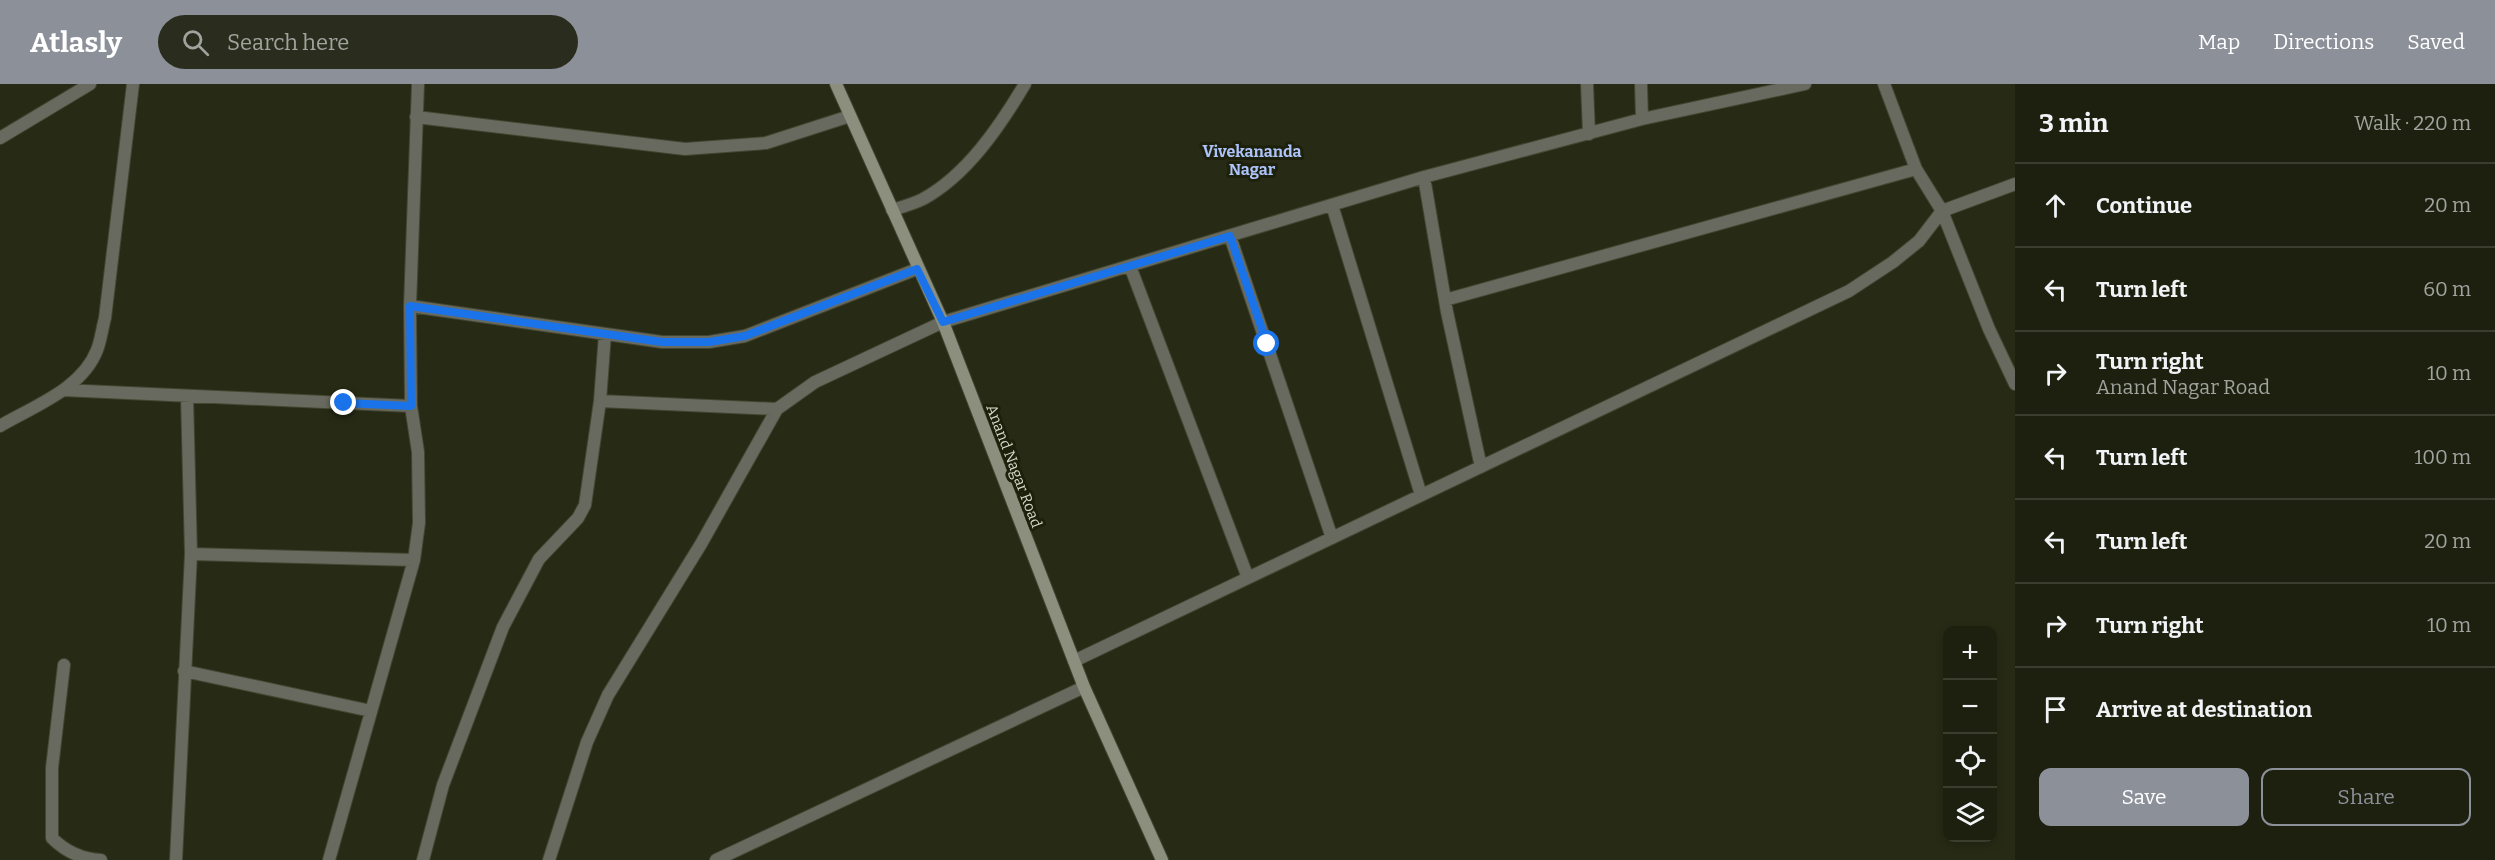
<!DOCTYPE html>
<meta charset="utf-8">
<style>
:root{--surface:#1d200f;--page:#2a2d1d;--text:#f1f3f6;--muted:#a0a39e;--line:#3b3e2f;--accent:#8c9099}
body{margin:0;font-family:Bitter,serif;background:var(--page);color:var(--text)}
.controls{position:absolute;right:18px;bottom:18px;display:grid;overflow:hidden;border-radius:12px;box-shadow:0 3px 9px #0003}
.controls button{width:54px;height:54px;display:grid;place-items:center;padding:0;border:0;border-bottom:2px solid var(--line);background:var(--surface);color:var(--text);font:30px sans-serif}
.stop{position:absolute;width:18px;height:18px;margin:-14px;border:4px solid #1a73e8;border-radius:50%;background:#fff}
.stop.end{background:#1a73e8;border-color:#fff;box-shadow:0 2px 6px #0008}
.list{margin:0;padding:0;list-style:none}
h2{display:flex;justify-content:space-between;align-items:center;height:78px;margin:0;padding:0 24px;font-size:26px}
h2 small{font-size:20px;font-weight:400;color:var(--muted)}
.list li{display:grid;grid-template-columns:39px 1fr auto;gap:18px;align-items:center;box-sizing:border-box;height:84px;padding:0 24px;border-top:2px solid var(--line)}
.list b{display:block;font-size:22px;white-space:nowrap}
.list p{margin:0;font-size:20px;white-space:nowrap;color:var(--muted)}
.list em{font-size:20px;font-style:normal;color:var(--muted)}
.actions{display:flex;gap:12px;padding:18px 24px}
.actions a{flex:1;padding:14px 0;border:2px solid var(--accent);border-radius:12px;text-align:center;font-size:21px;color:var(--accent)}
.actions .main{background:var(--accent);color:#fff}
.icon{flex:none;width:33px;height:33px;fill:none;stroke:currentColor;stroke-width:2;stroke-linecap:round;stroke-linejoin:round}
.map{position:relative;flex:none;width:2015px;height:776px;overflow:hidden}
header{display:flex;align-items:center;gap:36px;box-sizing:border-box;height:84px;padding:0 30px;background:var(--accent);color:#fff}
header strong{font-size:28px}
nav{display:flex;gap:33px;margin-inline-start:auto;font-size:21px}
.search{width:420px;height:54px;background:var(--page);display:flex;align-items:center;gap:15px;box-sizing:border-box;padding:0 21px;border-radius:33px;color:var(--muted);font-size:22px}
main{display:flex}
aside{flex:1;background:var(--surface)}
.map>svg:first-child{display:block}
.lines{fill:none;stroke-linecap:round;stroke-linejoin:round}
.street-casing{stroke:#434631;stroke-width:14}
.secondary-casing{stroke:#434631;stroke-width:14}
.street{stroke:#686a5f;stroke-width:12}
.secondary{stroke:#8c8f7e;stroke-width:12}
.route{stroke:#1a73e8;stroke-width:8}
.labels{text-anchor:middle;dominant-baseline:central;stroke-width:6;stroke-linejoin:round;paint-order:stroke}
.street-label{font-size:15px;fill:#d7dacc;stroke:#1d200b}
.neighbourhood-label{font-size:16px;font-weight:bold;fill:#adc4fa;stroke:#1d200b}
</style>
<header>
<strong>Atlasly</strong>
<div class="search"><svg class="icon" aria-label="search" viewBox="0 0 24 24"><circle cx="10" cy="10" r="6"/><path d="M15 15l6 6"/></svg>Search here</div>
<nav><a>Map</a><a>Directions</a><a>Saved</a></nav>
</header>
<main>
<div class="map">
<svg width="2015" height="776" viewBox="0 0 2015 776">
<rect width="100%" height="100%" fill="#272a14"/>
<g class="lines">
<!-- street casing -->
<g class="street-casing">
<path id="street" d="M1587 0 1589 50
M1641 0 1642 35
M1884 0 1916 85 1942 127 1989 245 2015 300
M416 33 685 65 766 59 850 32
M0 54 90 0
M1424 93 1447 228 1481 383
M1332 121 1421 411
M892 126C902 123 913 120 923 115 967 91 1000 42 1025 0
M1230 152 1332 454
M1130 182 1248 494
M1445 216 1916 85
M410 222 662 258H709L745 252 917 185
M63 306 411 322
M600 317 777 325
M0 342C34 322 82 305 97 266 101 256 102 245 105 234L133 0
M191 470 414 476
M1074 577 1849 207 1893 178 1919 157 1942 127 2015 100
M64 581 52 684V754C66 768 81 775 101 776
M184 587 371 627
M176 776 191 470 187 312
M329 776 414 476 419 439 418 368 411 322 410 222 418 0
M423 776 443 701 503 543 539 475 578 434 585 421 600 317 605 250
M549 776 587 658 608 611 701 460 777 325 815 298 943 238 1424 93 1642 35 1805 0
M716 776 1084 603"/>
</g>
<!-- secondary casing -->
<g class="secondary-casing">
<path id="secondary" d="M836 0 943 238 1084 603 1162 776"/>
</g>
<!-- street -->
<use href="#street" class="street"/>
<!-- secondary -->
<use href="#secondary" class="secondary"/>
</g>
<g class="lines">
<!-- route -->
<path class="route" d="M344 319 411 322 410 222 662 258H709L745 252 917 185 943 238 1230 152 1267 260"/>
</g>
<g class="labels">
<!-- street labels -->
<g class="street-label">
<text transform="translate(1014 382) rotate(69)">Anand Nagar Road</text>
</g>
<!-- neighbourhood labels -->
<g class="neighbourhood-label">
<text x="1252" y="67">Vivekananda<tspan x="1252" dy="18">Nagar</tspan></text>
</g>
</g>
</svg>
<div class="controls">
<button>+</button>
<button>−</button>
<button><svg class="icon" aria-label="locate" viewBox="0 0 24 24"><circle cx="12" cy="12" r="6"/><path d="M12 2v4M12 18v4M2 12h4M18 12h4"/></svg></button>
<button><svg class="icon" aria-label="layers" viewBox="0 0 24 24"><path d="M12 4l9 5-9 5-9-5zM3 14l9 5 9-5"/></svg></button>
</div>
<div class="stop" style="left:1267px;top:260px"></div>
<div class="stop end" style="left:344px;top:319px"></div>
</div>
<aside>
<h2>3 min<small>Walk · 220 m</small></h2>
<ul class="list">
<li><svg class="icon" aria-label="ahead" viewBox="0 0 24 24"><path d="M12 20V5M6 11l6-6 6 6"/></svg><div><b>Continue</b></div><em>20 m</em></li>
<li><svg class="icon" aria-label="left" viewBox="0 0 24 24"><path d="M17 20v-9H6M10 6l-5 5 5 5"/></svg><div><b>Turn left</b></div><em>60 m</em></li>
<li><svg class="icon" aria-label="right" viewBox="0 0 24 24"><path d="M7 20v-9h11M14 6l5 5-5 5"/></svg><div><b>Turn right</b><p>Anand Nagar Road</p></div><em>10 m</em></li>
<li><svg class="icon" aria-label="left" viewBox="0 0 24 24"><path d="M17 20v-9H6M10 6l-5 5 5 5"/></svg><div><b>Turn left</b></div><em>100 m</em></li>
<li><svg class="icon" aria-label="left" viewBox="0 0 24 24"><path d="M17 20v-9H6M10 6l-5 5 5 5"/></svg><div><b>Turn left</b></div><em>20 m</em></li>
<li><svg class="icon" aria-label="right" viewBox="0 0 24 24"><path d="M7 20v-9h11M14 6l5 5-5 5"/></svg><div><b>Turn right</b></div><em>10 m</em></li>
<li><svg class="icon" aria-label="arrive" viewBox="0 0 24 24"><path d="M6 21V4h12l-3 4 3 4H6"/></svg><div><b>Arrive at destination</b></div></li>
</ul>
<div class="actions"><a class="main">Save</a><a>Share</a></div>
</aside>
</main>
